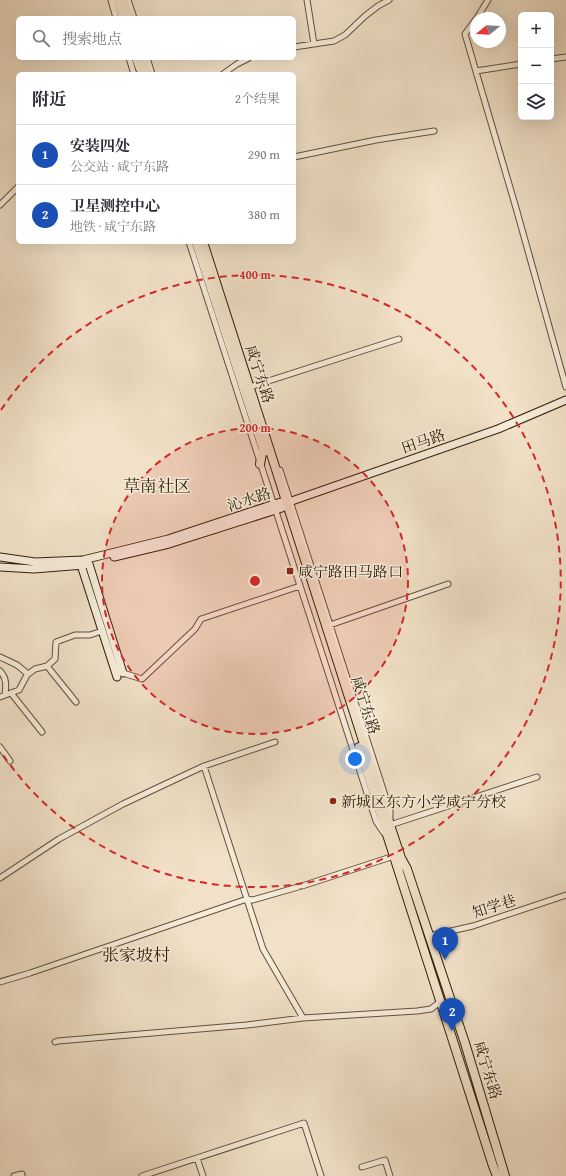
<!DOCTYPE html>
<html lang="zh">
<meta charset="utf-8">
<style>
:root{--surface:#fff;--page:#f2f2f3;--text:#2b2b33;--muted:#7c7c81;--line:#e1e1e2;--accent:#0b8043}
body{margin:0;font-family:"Gentium Book Plus","Noto Serif SC",serif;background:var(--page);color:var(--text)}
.controls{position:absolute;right:12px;top:12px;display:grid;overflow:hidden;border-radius:6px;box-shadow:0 4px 16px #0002}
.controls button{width:36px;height:36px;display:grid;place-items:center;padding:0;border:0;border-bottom:1px solid var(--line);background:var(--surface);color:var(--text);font:20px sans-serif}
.compass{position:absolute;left:470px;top:12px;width:36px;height:36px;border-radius:50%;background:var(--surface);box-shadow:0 4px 16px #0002;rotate:252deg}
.you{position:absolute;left:355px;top:759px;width:14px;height:14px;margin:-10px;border:3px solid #fff;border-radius:50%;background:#1a73e8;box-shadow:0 0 0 6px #1a73e833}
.badge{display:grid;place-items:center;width:26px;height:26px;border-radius:50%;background:var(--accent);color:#fff;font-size:13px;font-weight:700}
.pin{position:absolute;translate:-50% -33px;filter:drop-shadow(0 1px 2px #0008)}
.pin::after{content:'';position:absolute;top:21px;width:14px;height:12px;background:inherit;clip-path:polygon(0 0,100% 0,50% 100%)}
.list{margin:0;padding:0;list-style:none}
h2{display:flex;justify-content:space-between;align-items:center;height:52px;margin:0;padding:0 16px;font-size:17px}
h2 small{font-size:13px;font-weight:400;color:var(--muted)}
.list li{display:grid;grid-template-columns:26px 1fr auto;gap:12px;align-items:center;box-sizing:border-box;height:60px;padding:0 16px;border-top:1px solid var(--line)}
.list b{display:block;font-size:15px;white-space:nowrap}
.list p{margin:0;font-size:13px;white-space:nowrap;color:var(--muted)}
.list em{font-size:13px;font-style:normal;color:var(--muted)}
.icon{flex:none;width:22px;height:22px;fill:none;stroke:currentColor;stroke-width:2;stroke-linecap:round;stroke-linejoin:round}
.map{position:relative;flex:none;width:566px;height:1176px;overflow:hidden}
.search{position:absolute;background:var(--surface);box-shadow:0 4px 16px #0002;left:16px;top:16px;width:280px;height:44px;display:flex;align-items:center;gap:10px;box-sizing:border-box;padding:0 14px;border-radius:6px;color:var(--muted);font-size:15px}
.panel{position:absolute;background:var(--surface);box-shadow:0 4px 16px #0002;left:16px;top:72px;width:280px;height:172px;border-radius:6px}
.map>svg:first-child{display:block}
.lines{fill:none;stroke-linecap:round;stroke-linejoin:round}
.street-casing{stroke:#615039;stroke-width:7}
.secondary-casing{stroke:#312009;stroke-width:9}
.primary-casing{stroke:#312009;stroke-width:10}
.street{stroke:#f6ecdb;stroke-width:5}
.secondary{stroke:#f6ecdb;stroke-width:7}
.primary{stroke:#f1e1c8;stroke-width:8}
.ring{fill:none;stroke:#d62828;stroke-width:2;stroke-dasharray:7 5}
.poi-dot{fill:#8f2418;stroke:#f6ecdb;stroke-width:1.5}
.labels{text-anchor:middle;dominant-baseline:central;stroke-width:3;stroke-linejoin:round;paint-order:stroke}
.street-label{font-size:15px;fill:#312009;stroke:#f6ecdb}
.poi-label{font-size:15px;fill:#312009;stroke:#f6ecdb;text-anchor:start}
.quarter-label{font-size:17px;fill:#312009;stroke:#f6ecdb}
.centre{fill:#d62828;stroke:#f6ecdb;stroke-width:2}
.ring-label{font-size:12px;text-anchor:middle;font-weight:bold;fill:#d62828;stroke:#f6ecdb;stroke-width:3;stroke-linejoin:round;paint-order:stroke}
</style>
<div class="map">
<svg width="566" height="1176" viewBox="0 0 566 1176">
<rect width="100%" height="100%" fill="#f1e1c8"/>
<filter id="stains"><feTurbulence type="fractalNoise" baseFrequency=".005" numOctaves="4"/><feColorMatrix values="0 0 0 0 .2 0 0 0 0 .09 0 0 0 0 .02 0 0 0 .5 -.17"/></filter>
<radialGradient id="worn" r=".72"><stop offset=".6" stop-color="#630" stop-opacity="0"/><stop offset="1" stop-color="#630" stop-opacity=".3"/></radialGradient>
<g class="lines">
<!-- street casing -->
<g class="street-casing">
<path id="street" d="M111 0 116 18
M128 0 134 18
M307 0 314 44
M477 18 488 0
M476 19 465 34 516 208 566 387
M294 47 334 41 345 35 365 16 378 6 389 0
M129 58 134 74
M147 58 152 74
M551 59 566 57
M476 71 521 64
M223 74 237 64 249 58
M294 157 376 140 434 131
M0 205 18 187
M189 242 376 821 384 833
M253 386 399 339
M280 470 390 811V825L537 777
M330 625 448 584
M0 657 17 665 28 674
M47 666 76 702
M0 671C7 678 6 686 5 695
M123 673 142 679 195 629 201 619 300 586
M11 693 42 732
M0 697 19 690 27 675 35 669 47 666 55 659 56 642 75 635H90L102 631
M0 747 10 761
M204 766 263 949 303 1018
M0 878 59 839 123 804 204 766 275 742
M302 886 394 856
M429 936 473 926 566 895
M0 982 30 973 247 899 253 900 298 887
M55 1042 58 1041 247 1025 303 1018 417 1011 431 1009 441 1001
M197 1158 203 1176
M362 1167 385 1160 390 1176
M14 1176 22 1174V1176
M142 1176 304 1123 321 1176"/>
</g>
<!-- secondary casing -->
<g class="secondary-casing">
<path id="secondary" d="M0 557 35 562 83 560 168 539 274 504 281 502 286 503 498 429 566 400
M114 557 169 544 282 508 286 503
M89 564 123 673
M81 565 117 677
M0 567 34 569 84 565"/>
</g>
<!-- primary casing -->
<g class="primary-casing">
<path id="primary" d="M117 0 123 18
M124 0 130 18
M136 58 142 74
M143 58 148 74
M196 242 264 452
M203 242 390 825 401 858 407 869 465 1043 505 1176
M260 464 263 448
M359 747 493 1166 497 1176"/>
</g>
<!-- street -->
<use href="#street" class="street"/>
<!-- secondary -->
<use href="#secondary" class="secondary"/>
<!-- primary -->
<use href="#primary" class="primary"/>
</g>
<!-- distance rings -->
<circle cx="255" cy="581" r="153" fill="#d62828" fill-opacity=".12"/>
<g class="ring">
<circle cx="255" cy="581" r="153"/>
<path d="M1 410A306 306 0 1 1 1 752"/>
</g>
<!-- markers -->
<g class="poi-dot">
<rect x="286" y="567" width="8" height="8" rx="2"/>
<circle cx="333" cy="801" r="4"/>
</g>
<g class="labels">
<!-- street labels -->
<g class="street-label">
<text transform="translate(260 374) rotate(72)">咸宁东路</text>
<text transform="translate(423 441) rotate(-19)">田马路</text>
<text transform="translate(249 499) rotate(-18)">沁水路</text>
<text transform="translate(366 705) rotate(72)">咸宁东路</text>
<text transform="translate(494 906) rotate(-18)">知学巷</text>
<text transform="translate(488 1070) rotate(73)">咸宁东路</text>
</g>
<!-- poi labels -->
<g class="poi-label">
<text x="298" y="571">咸宁路田马路口</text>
<text x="341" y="801">新城区东方小学咸宁分校</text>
</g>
<!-- quarter labels -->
<g class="quarter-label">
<text x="157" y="485">草南社区</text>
<text x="136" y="954">张家坡村</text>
</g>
</g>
<circle cx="255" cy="581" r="6" class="centre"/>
<g class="ring-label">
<text x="255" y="279">400 m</text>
<text x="255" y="432">200 m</text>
</g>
<rect width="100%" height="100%" filter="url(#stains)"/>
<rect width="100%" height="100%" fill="url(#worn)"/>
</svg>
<div class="controls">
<button>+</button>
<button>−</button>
<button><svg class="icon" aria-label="layers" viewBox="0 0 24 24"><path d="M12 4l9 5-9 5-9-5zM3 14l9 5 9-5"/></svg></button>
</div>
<svg class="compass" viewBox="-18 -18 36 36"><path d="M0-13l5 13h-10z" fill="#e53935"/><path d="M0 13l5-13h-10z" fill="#7c7c81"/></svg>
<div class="you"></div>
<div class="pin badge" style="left:445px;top:960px;background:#1a4fb4">1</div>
<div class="pin badge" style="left:452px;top:1031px;background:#1a4fb4">2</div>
<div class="search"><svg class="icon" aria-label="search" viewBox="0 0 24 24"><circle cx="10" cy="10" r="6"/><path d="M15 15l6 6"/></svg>搜索地点</div>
<section class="panel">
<h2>附近<small>2个结果</small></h2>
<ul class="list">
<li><span class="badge" style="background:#1a4fb4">1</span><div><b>安装四处</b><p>公交站 · 咸宁东路</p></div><em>290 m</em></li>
<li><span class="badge" style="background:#1a4fb4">2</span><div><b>卫星测控中心</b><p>地铁 · 咸宁东路</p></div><em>380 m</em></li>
</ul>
</section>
</div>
